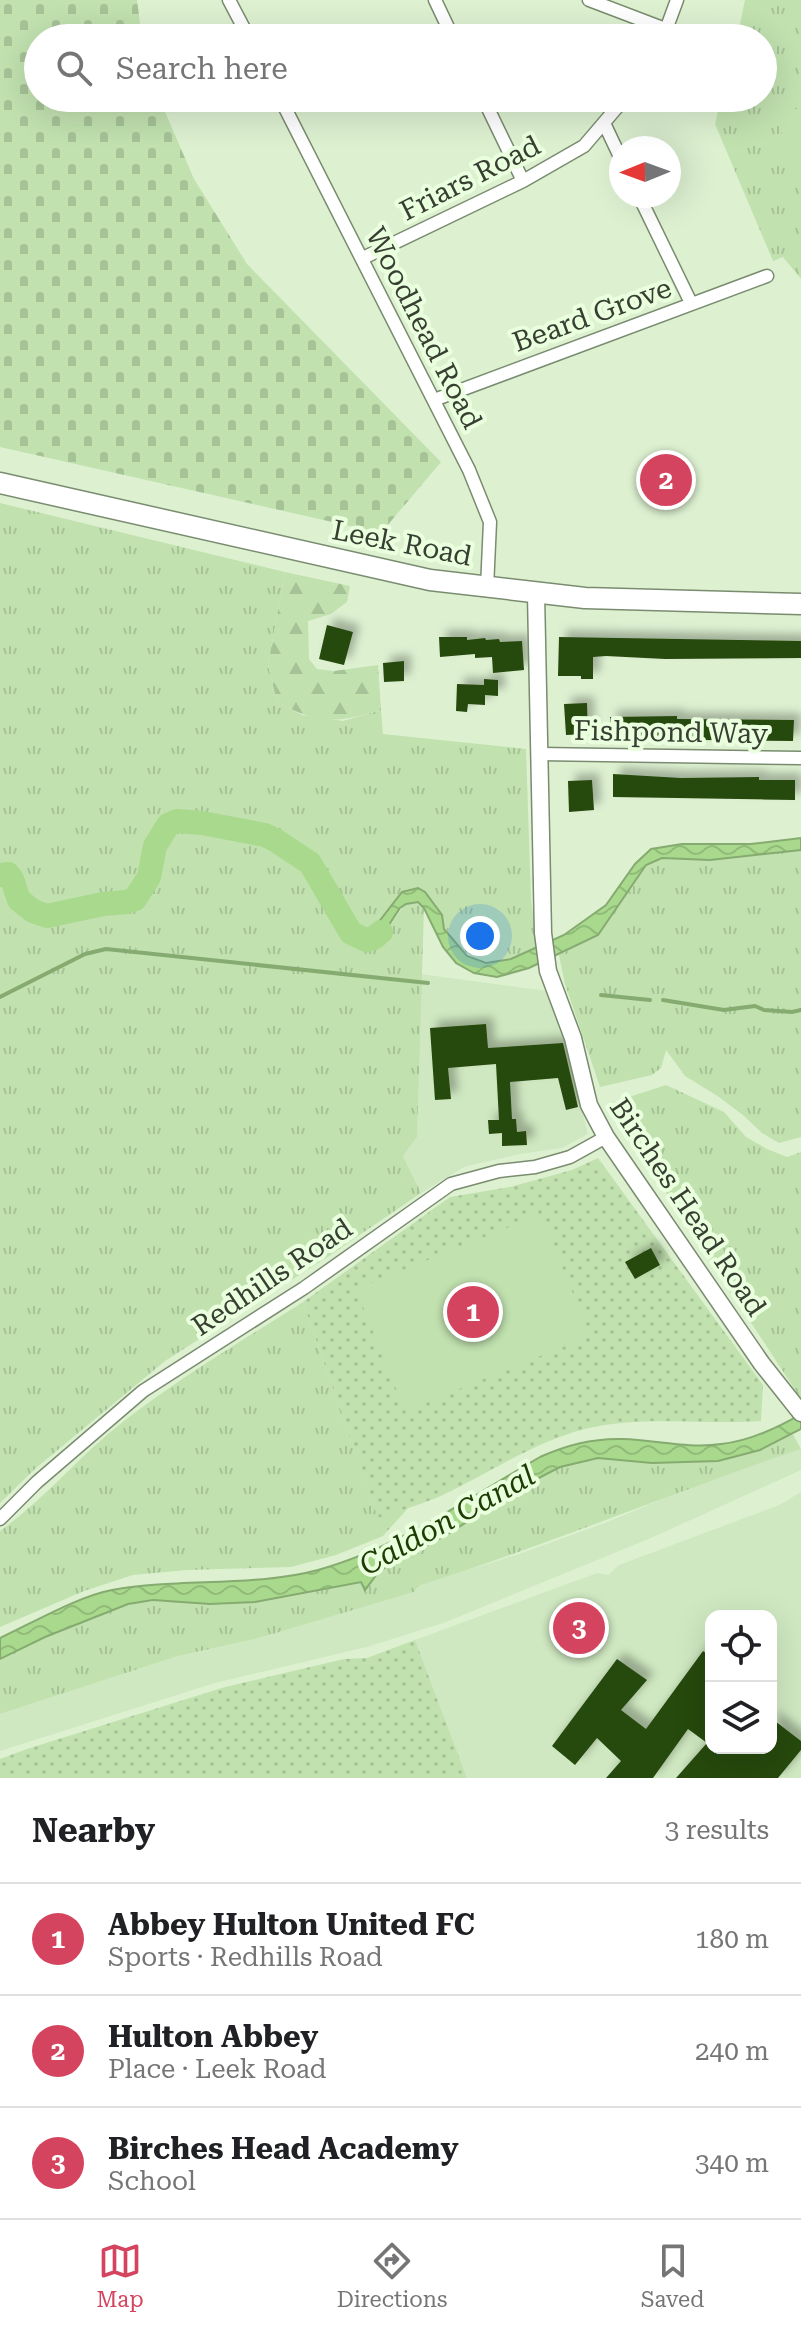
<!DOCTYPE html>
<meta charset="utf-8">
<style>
:root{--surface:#fff;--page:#f6f6f6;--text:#202124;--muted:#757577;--line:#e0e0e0;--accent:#d4445e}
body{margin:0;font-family:"Roboto Serif",serif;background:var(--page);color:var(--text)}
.controls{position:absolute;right:24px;bottom:24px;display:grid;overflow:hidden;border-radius:16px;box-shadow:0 8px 32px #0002}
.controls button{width:72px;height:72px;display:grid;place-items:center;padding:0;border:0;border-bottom:2px solid var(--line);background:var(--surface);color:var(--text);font:40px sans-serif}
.compass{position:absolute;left:609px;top:136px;width:72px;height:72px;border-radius:50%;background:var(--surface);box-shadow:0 8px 32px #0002;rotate:269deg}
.you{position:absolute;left:480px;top:936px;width:28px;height:28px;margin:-20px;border:6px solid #fff;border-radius:50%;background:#1a73e8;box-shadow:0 0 0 12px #1a73e833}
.badge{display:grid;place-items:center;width:52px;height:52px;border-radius:50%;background:var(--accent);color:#fff;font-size:26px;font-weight:700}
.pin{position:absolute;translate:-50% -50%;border:4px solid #fff;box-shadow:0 2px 8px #0006}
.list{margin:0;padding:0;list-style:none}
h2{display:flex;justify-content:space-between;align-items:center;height:104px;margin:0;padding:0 32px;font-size:34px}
h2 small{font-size:26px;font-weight:400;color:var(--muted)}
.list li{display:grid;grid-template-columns:52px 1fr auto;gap:24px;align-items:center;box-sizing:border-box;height:112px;padding:0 32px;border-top:2px solid var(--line)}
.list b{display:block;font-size:30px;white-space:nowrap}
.list p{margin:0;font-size:26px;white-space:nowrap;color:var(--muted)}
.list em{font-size:26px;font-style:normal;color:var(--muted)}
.icon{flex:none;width:44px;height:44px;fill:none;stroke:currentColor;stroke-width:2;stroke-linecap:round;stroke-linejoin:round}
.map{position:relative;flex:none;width:801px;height:1778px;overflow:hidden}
.search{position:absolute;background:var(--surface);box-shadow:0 8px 32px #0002;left:24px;right:24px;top:24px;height:88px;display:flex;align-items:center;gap:20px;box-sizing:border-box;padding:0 28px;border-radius:44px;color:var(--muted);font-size:30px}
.sheet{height:440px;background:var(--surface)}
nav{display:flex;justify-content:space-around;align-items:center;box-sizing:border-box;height:112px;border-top:2px solid var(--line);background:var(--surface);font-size:22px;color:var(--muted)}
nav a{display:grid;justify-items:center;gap:4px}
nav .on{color:var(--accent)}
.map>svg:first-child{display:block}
.built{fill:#cfe8c1;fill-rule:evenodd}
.grass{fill:url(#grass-tufts)}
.forest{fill:url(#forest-firs)}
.cemetery{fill:url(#cemetery-stones)}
.park{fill:url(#park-dots)}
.pitch{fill:#c1e1af}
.water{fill:url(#water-waves);stroke:#86ab71;stroke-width:2}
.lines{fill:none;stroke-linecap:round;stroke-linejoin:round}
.stream{stroke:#86ab71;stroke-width:4}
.river{stroke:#a8d98c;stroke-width:24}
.building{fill:#28480e;filter:url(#shadow)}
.minor-casing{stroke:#798c6f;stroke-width:15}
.tertiary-casing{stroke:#798c6f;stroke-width:19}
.primary-casing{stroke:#798c6f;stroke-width:23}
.minor{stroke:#fff;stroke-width:12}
.tertiary{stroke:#fff;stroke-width:16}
.primary{stroke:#fff;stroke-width:20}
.labels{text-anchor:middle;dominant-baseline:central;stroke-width:8;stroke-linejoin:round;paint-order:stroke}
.street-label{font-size:28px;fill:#373f32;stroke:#eaffde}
.water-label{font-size:30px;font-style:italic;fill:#1e3b04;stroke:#eaffde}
</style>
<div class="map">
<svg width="801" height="1778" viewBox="0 0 801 1778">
<defs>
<pattern id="grass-tufts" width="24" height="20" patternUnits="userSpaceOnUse" patternTransform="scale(2)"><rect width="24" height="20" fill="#c1e1af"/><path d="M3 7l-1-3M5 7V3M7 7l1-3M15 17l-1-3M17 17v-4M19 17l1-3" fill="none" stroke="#a6c297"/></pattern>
<pattern id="forest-firs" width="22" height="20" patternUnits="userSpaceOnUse" patternTransform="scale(2)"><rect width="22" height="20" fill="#c1e1af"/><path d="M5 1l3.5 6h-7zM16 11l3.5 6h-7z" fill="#a6c297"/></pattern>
<pattern id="cemetery-stones" width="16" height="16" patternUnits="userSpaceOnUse" patternTransform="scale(2)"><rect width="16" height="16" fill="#c1e1af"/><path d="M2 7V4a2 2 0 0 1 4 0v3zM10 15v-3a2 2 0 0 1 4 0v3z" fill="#a6c297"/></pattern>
<pattern id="park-dots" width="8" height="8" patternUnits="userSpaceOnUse" patternTransform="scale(2)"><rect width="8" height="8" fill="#c1e1af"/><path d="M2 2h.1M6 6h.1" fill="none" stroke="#a6c297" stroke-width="1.8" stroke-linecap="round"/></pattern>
<pattern id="water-waves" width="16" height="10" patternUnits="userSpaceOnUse" patternTransform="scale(2)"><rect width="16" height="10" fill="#a8d98c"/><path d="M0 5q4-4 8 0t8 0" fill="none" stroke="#91bb79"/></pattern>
<filter id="shadow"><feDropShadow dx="7" dy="-7" stdDeviation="4" flood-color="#0004"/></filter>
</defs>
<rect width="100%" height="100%" fill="#ddf1d1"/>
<!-- built -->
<path class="built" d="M420 974 548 991 569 1042 571 1068 588 1134 562 1148 520 1154 464 1167 421 1193 403 1156 417 1137Z
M801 1449V1470L651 1538 446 1622 367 1647 215 1683 0 1751V1714L178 1656 259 1638 414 1592 417 1586 519 1554 610 1521 683 1490Z
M801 1492V1778H467L415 1640 597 1573 608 1575 619 1565 779 1505ZM711 1616H771V1748H711Z"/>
<!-- grass -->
<path class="grass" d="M745 0H801V279L783 257 773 261 715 124 721 98H763V38H737Z
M0 503 285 572 268 665 277 702 302 715 343 721 381 710 383 734 526 749 531 900 538 947C507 963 481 972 456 943 448 933 443 928 442 915L402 892 371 932 364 934 357 930 371 946 377 943 405 904 418 902 424 908 417 1137 403 1156 421 1193 329 1256 165 1361 36 1468 0 1503Z
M801 850V1137L779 1143 762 1133 744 1116 719 1097 685 1076 666 1050 661 1068 652 1075 600 1087 565 984 559 955 598 935 645 865 662 858 711 860Z
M666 1085 724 1112 746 1137 767 1149 787 1157 801 1152V1399L616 1116 614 1102Z
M303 1302 378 1517 409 1507 383 1536 336 1555 291 1567 187 1570 133 1575 84 1591 0 1627V1531C45 1499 80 1455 124 1421 181 1377 243 1340 303 1302Z
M792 1433 801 1449C672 1493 547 1545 418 1586L414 1592 259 1638 178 1656 0 1714V1659C41 1639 85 1614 130 1604 163 1597 195 1606 228 1604 271 1601 313 1590 356 1582H362L366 1589 377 1574 387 1566 443 1537 527 1484 560 1467 598 1458 682 1463 760 1450Z"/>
<!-- forest -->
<path class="forest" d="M285 572 350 586 347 602 331 614 308 621 309 659 317 669 334 671 378 665 381 710C337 723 319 725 277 702L268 665Z"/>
<!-- cemetery -->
<path class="cemetery" d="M0 0H137L142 38H38V98H159L194 179 247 264 441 462 381 533 0 447Z"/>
<!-- park -->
<path class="park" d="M598 1158 763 1385 761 1421C703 1425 641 1415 585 1429 530 1443 486 1476 436 1498 417 1506 397 1511 378 1518L303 1302 450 1197 510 1187 572 1170Z
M415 1640 467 1778H0V1759L27 1749 225 1687 344 1659 367 1658Z"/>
<!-- pitch -->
<path class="pitch" d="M801 107V175H800L775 118Z
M541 1214 590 1336 405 1411 356 1289Z"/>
<!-- water -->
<path class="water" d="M801 838V850L710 860 662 858 646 865 598 935 529 968 497 977 474 973 456 963 443 947 424 908 418 902 406 904 400 908 377 943 365 948 354 945 357 929 364 934 371 932 402 892 418 888 425 892 442 915 444 929 467 956 486 963 511 959 564 935 606 905 635 864 651 849 682 844H751Z
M801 1414V1429L760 1450 718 1461 652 1463 598 1458 560 1467 527 1484 443 1537 387 1566 377 1574 365 1590 361 1582 255 1602 210 1604 153 1600 128 1604 45 1637 0 1659V1638C32 1623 79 1596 112 1590 178 1578 255 1587 318 1570 398 1548 469 1498 540 1457 566 1445 595 1438 623 1439 656 1440 689 1449 721 1444 749 1441 777 1428 801 1414Z"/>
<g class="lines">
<!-- stream -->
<path class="stream" d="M601 995 650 1000
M0 997 85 954 106 949 428 983
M663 1000 724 1010 755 1006 764 1010 792 1012 801 1010"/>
<!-- river -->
<path class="river" d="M0 875 8 874 12 879 19 900 33 911 47 916 103 904 126 902 135 899 149 877 155 846 168 825 177 821 202 823 265 835 275 840 310 863 351 933 366 940 374 938 381 932"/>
</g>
<!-- building -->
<path class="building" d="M327 625 353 632 344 665 319 659Z
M439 637H467V640L485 638 486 640 499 639 500 642 522 641 524 670 493 673 492 657 475 658V654L440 657Z
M559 637 801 641V658L665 659 606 656 593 657V679H581V676H558Z
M404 661V681L384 682 383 663Z
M484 679 498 680V696L485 695V705L468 704 467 712 456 711 457 684 484 685Z
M587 703 588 734 566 735 564 704Z
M677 716V719L794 720 793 741 610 739V717Z
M613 774 681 778 759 777V780H795V800L613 797Z
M592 780 594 810 569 812 568 781Z
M486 1024 488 1048 563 1043 578 1107 566 1110 558 1078 510 1082 512 1119H516L517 1132 526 1131 527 1145 502 1146V1133L489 1134 488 1120H499L496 1064 448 1068 451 1099 435 1100 430 1028Z
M651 1248 660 1265 635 1279 625 1262Z
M703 1651 711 1657V1748H771V1718L801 1741V1750L778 1778H676L707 1743 688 1729 653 1778H606L621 1761 597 1738 575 1765 552 1746 617 1659 647 1680 621 1710 646 1729Z"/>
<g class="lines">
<!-- minor casing -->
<g class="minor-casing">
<path id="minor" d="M229 0 249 38
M435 0 453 38
M589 0 668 30
M663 38 677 0
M280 98 469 470 490 522 487 588
M483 98 523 181
M604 123 621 159
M639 196 691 303
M363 258 523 181 584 146 625 98
M434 400 767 276
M540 754 801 758
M0 1519 37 1482 143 1391 304 1288 451 1184 499 1171 535 1167 570 1157 606 1137"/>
</g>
<!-- tertiary casing -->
<g class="tertiary-casing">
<path id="tertiary" d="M536 594 543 933 548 971 573 1038 589 1105 606 1137 762 1364 801 1413"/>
</g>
<!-- primary casing -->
<g class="primary-casing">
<path id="primary" d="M0 483 430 580 585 598 801 604"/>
</g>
<!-- minor -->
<use href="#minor" class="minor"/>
<!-- tertiary -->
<use href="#tertiary" class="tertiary"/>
<!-- primary -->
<use href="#primary" class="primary"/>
</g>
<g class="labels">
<!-- street labels -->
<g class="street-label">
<text transform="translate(470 178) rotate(-27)">Friars Road</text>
<text transform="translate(592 315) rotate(-20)">Beard Grove</text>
<text transform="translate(424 328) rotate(63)">Woodhead Road</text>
<text transform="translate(402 543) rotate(11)">Leek Road</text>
<text transform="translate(671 732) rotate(1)">Fishpond Way</text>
<text transform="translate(688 1207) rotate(56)">Birches Head Road</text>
<text transform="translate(272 1277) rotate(-34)">Redhills Road</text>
</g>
<!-- water labels -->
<g class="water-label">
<text transform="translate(447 1520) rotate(-29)">Caldon Canal</text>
</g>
</g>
</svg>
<div class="controls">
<button><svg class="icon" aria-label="locate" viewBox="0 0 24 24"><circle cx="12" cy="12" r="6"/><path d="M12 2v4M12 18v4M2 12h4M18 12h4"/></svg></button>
<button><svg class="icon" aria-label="layers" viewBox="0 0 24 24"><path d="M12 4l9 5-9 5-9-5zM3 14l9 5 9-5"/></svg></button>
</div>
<svg class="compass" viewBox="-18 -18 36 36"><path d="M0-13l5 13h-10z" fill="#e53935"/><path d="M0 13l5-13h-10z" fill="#757577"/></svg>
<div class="you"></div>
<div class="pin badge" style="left:473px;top:1312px">1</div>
<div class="pin badge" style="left:666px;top:480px">2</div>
<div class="pin badge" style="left:579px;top:1628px">3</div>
<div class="search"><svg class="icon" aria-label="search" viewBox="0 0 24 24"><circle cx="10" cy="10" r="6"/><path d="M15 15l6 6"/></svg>Search here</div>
</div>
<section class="sheet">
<h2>Nearby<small>3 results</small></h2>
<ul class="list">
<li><span class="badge">1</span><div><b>Abbey Hulton United FC</b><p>Sports · Redhills Road</p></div><em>180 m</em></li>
<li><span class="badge">2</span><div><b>Hulton Abbey</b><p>Place · Leek Road</p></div><em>240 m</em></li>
<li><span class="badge">3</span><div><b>Birches Head Academy</b><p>School</p></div><em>340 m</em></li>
</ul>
</section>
<nav>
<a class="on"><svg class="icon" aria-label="map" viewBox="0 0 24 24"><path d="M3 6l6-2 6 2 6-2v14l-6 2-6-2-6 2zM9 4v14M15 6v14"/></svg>Map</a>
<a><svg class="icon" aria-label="directions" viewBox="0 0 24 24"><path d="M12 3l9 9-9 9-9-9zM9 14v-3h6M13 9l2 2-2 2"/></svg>Directions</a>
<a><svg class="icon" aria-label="saved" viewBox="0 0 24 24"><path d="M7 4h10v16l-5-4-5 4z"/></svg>Saved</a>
</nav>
